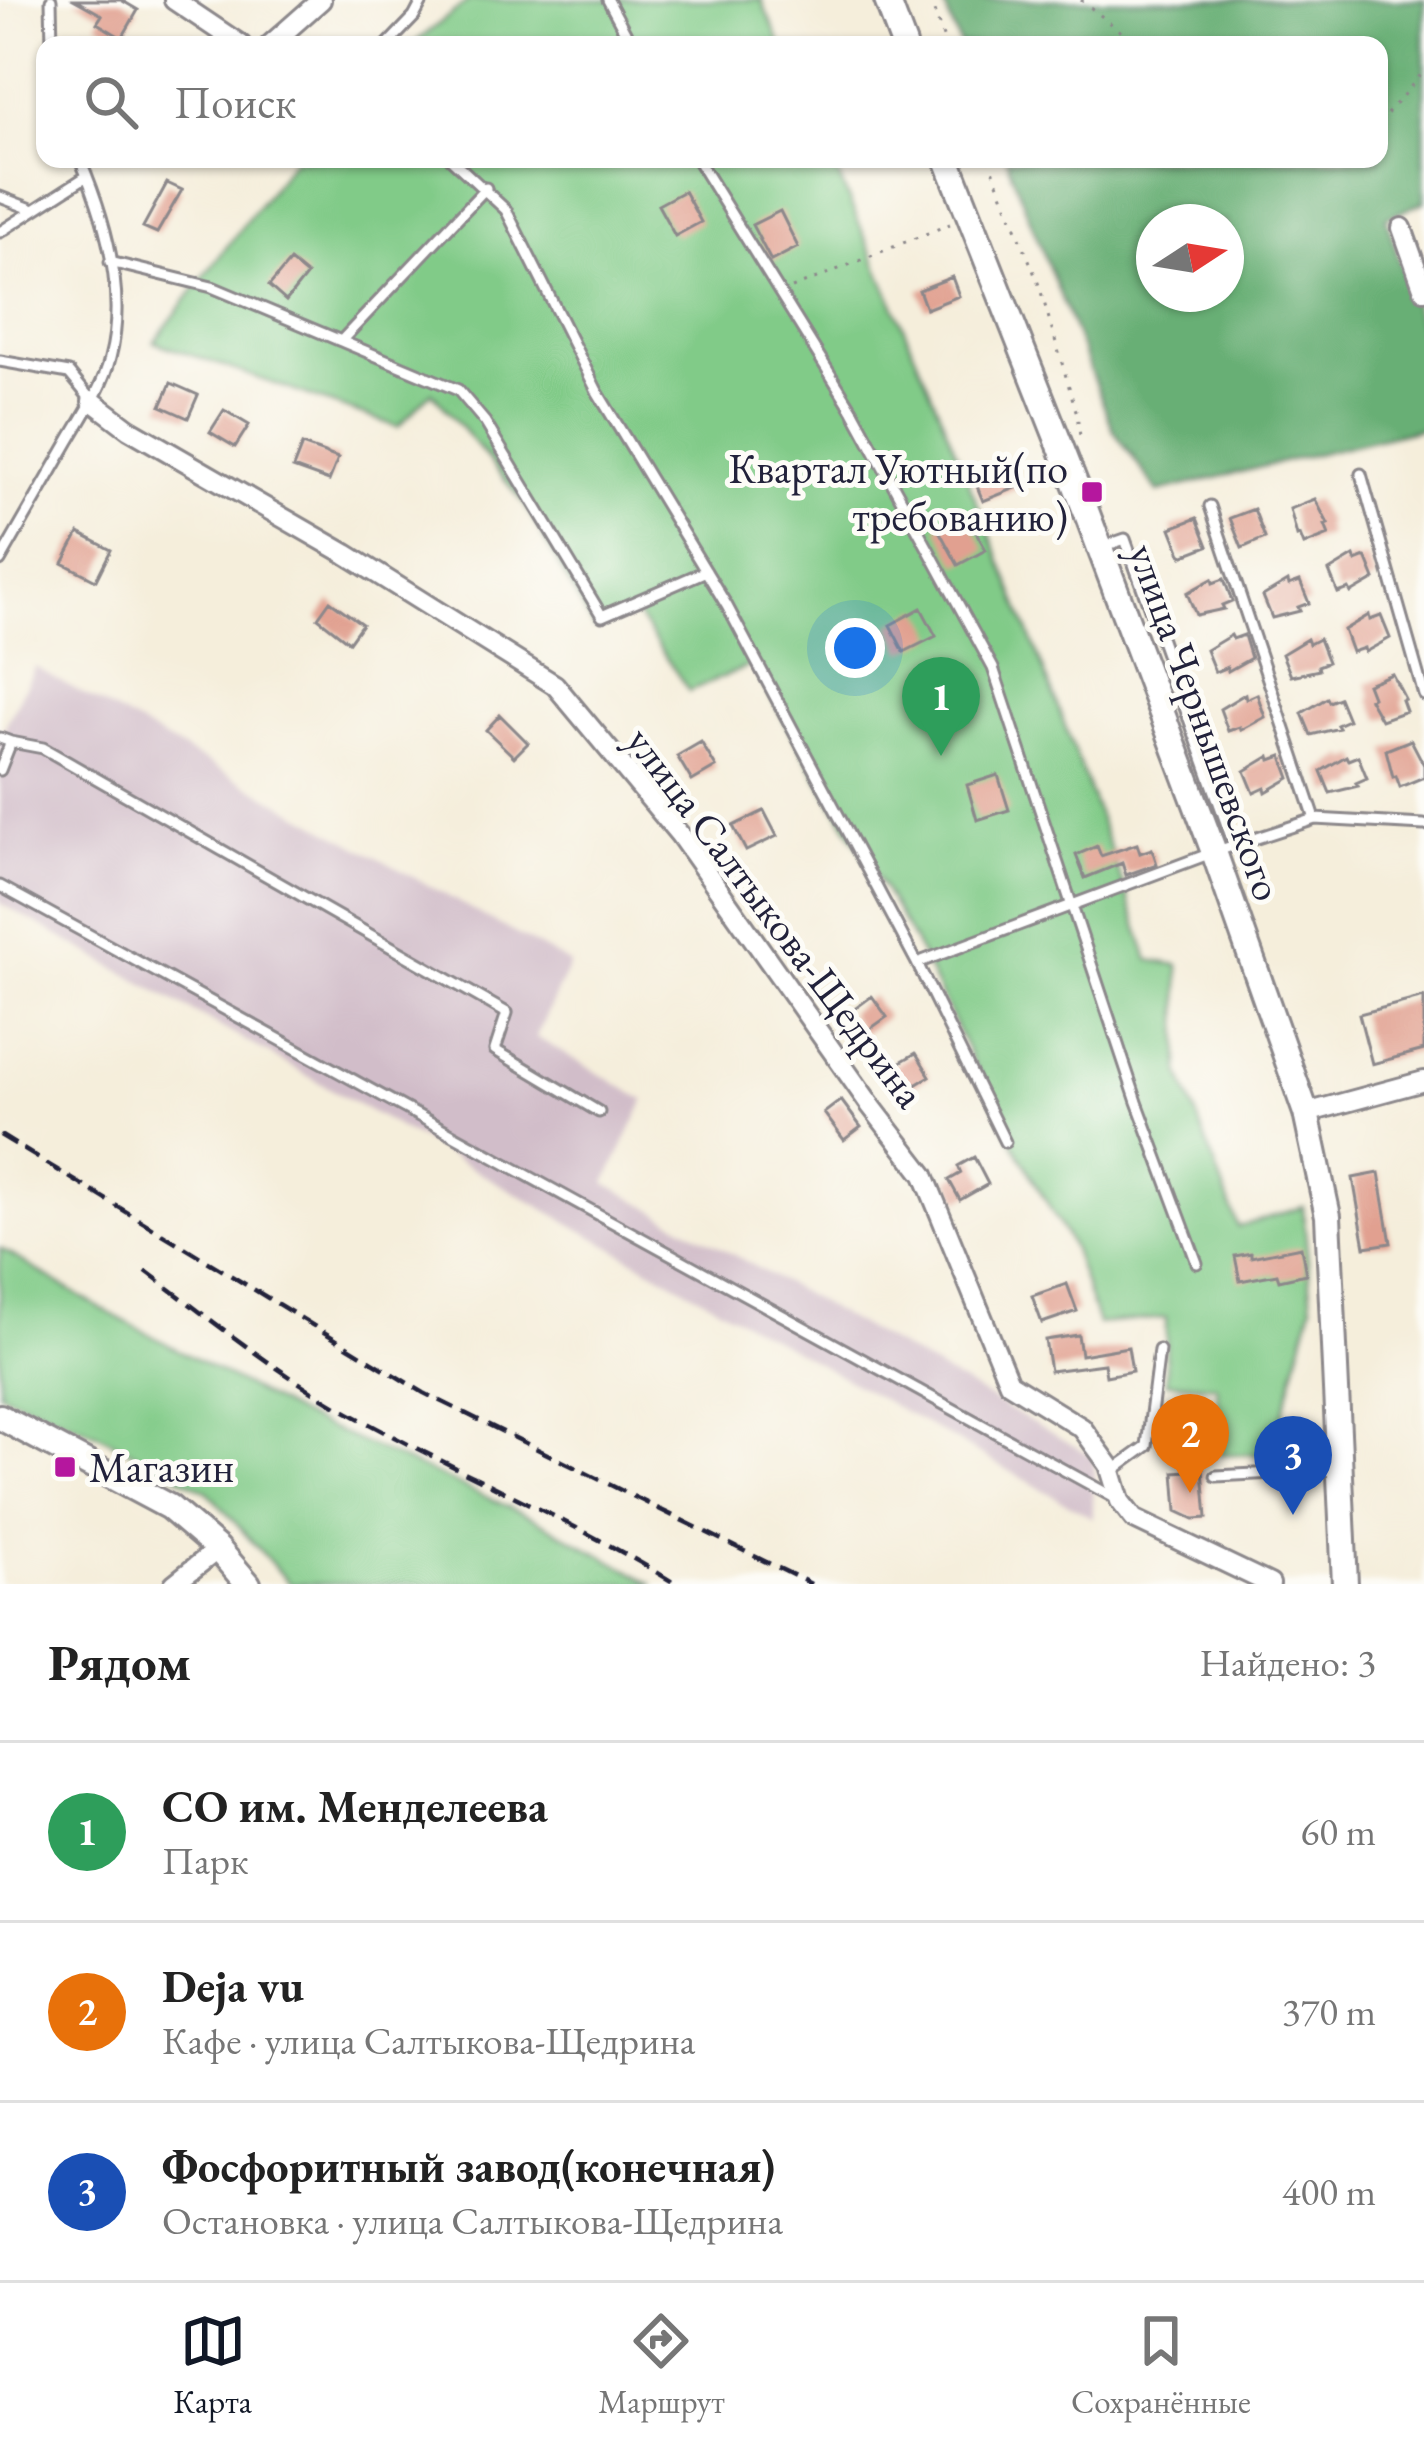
<!DOCTYPE html>
<html lang="ru">
<meta charset="utf-8">
<style>
:root{--surface:#fff;--page:#f2f2f2;--text:#222;--muted:#767676;--line:#e0e0e0;--accent:#111827}
body{margin:0;font-family:"EB Garamond",serif;background:var(--page);color:var(--text)}
.compass{position:absolute;left:1136px;top:204px;width:108px;height:108px;border-radius:50%;background:var(--surface);box-shadow:0 3px 9px #0004;rotate:78deg}
.you{position:absolute;left:855px;top:648px;width:42px;height:42px;margin:-30px;border:9px solid #fff;border-radius:50%;background:#1a73e8;box-shadow:0 0 0 18px #1a73e833}
.badge{display:grid;place-items:center;width:78px;height:78px;border-radius:50%;background:var(--accent);color:#fff;font-size:39px;font-weight:700}
.pin{position:absolute;translate:-50% -99px;filter:drop-shadow(0 3px 6px #0008)}
.pin::after{content:'';position:absolute;top:63px;width:42px;height:36px;background:inherit;clip-path:polygon(0 0,100% 0,50% 100%)}
.list{margin:0;padding:0;list-style:none}
h2{display:flex;justify-content:space-between;align-items:center;height:156px;margin:0;padding:0 48px;font-size:51px}
h2 small{font-size:39px;font-weight:400;color:var(--muted)}
.list li{display:grid;grid-template-columns:78px 1fr auto;gap:36px;align-items:center;box-sizing:border-box;height:180px;padding:0 48px;border-top:3px solid var(--line)}
.list b{display:block;font-size:45px;white-space:nowrap}
.list p{margin:0;font-size:39px;white-space:nowrap;color:var(--muted)}
.list em{font-size:39px;font-style:normal;color:var(--muted)}
.icon{flex:none;width:66px;height:66px;fill:none;stroke:currentColor;stroke-width:2;stroke-linecap:round;stroke-linejoin:round}
.map{position:relative;flex:none;width:1424px;height:1584px;overflow:hidden}
.search{position:absolute;background:var(--surface);box-shadow:0 3px 9px #0004;left:36px;right:36px;top:36px;height:132px;display:flex;align-items:center;gap:30px;box-sizing:border-box;padding:0 42px;border-radius:24px;color:var(--muted);font-size:45px}
.sheet{height:696px;background:var(--surface)}
nav{display:flex;justify-content:space-around;align-items:center;box-sizing:border-box;height:168px;border-top:3px solid var(--line);background:var(--surface);font-size:33px;color:var(--muted)}
nav a{display:grid;justify-items:center;gap:6px}
nav .on{color:var(--accent)}
.map>svg:first-child{display:block}
.industrial{fill:#d1bdc9}
.green{fill:#81cb88;stroke:#527662;stroke-width:3}
.forest{fill:#68af74;stroke:#456858;stroke-width:3;fill-rule:evenodd}
.building{fill:#e1a090}
.lines{fill:none;stroke-linecap:round;stroke-linejoin:round}
.lane-casing{stroke:#8c888b;stroke-width:15}
.street-casing{stroke:#8c888b;stroke-width:24}
.secondary-casing{stroke:#8c888b;stroke-width:30}
.path{stroke:#8c888b;stroke-width:3;stroke-dasharray:3 9;stroke-linecap:butt}
.lane{stroke:#fff;stroke-width:9}
.street{stroke:#fff;stroke-width:18}
.secondary{stroke:#fff;stroke-width:24}
.rail{stroke:#22223b;stroke-width:4.5;stroke-dasharray:18 9;stroke-linecap:butt}
.poi-dot{fill:#b5179e;stroke:#fdfcf7;stroke-width:4.5}
.labels{text-anchor:middle;dominant-baseline:central;stroke-width:10;stroke-linejoin:round;paint-order:stroke}
.poi-label{font-size:42px;fill:#22223b;stroke:#fdfcf7;text-anchor:end}
.street-label{font-size:42px;fill:#22223b;stroke:#fdfcf7}
</style>
<div class="map">
<svg width="1424" height="1584" viewBox="0 0 1424 1584">
<rect width="100%" height="100%" fill="#fdfcf7"/>
<filter id="ink" filterUnits="userSpaceOnUse"><feTurbulence type="fractalNoise" baseFrequency=".00833" numOctaves="2"/><feDisplacementMap in="SourceGraphic" scale="24" xChannelSelector="R" yChannelSelector="G"/><feConvolveMatrix kernelMatrix="1 2 1 2 8 2 1 2 1" color-interpolation-filters="sRGB"/></filter>
<filter id="wash" filterUnits="userSpaceOnUse"><feTurbulence type="fractalNoise" baseFrequency=".004" numOctaves="4" result="noise"/><feDisplacementMap in="SourceGraphic" scale="48" xChannelSelector="R" yChannelSelector="G"/><feGaussianBlur stdDeviation="2.7" result="paint"/><feColorMatrix in="noise" values="0 0 0 0 0 0 0 0 0 0 0 0 0 0 0 0 0 1.4 0 .05"/><feComposite in="paint" operator="in"/></filter>
<g filter="url(#wash)">
<rect width="100%" height="100%" fill="#f5eedb"/>
<!-- industrial -->
<path class="industrial" d="M35 667 570 964 536 1037 645 1100 606 1183 1094 1457 1093 1518 0 903V736Z"/>
<!-- green -->
<path class="green" d="M469 0H761L781 45H412Z
M294 159H831C946 422 1057 688 1149 960L1179 965 1180 1072 1238 1227 1303 1207 1312 1305 1272 1455 1220 1454 1217 1386 1166 1382V1318L1098 1324 1072 1247 1011 1139 914 941 752 665 689 691 634 611 594 628 524 503 432 392 398 427 154 342Z
M0 1248 91 1303 299 1415 532 1517 654 1584H290L208 1492 96 1433 0 1393Z"/>
<!-- forest -->
<path class="forest" d="M942 0H1424V202L1386 218 1424 339V428L1158 492 1114 431 1006 159H1379V45H960ZM1154 222H1226V294H1154Z"/>
<g id="blocks">
<!-- building -->
<path class="building" d="M75 0H121L138 10 122 38 97 23 102 15Z
M167 183 182 190 157 233 143 227Z
M684 191 701 222 675 236 658 205Z
M780 211 798 247 771 261 752 225Z
M290 261 307 275 286 301 269 286Z
M952 277 959 296 926 309 919 290Z
M171 383 198 395 188 418 161 406Z
M224 410 249 425 235 447 210 432Z
M302 445 338 458 329 481 293 468Z
M1005 460 1016 488 983 501 972 474Z
M1315 499 1328 524 1325 525 1329 535 1304 545 1300 535 1297 536 1290 509Z
M1254 509 1265 538 1242 548 1230 518Z
M965 512 986 550 958 565 937 527Z
M1197 518 1208 546 1182 556 1171 528Z
M79 533 111 550 96 580 63 563Z
M1354 556 1356 561 1366 557 1375 579 1351 593 1349 589 1338 593 1329 571Z
M1212 579 1213 583 1224 579 1232 601 1222 605 1224 609 1196 615 1187 593Z
M1288 581 1289 585 1300 581 1309 603 1298 607 1300 611 1272 618 1263 596Z
M330 601 362 624 349 642 318 618Z
M921 608 936 636 904 652 890 625Z
M1369 615 1370 620 1381 616 1390 638 1365 652 1364 648 1352 652 1344 630Z
M1231 635 1233 639 1244 635 1251 658 1228 671 1227 667 1215 672 1206 650Z
M1307 639 1309 644 1319 639 1328 662 1318 666 1319 670 1291 676 1282 654Z
M1392 674 1405 699 1402 700 1406 711 1381 720 1369 699 1372 697 1367 684Z
M1245 694 1246 699 1257 694 1265 717 1241 730 1240 727 1228 731 1220 709Z
M1327 698 1329 702 1339 698 1348 720 1337 725 1339 728 1311 735 1302 713Z
M500 715 528 743 514 757 486 730Z
M1411 740 1424 765V777L1400 787 1396 776 1393 777 1386 750Z
M701 742 716 767 692 781 677 756Z
M1270 756 1271 760 1282 756 1290 778 1266 792 1265 788 1254 793 1245 771Z
M1346 756 1348 760 1358 756 1367 778 1356 783 1358 786 1330 793 1321 771Z
M998 775 1009 810 977 820 967 785Z
M764 811 777 836 746 851 733 826Z
M1137 844 1140 853 1152 849 1157 864 1126 875 1122 863 1085 878 1076 855 1097 846 1101 856Z
M872 996 887 1017 863 1034 849 1013Z
M1424 997V1050L1372 1064 1359 1014Z
M916 1053 930 1076 899 1095 885 1071Z
M841 1100 861 1127 844 1140 824 1113Z
M974 1157 988 1184 960 1200 949 1180 961 1173 958 1166Z
M1379 1173 1391 1243 1365 1247 1353 1178Z
M1301 1247 1306 1274 1279 1280 1277 1274 1240 1281 1235 1256 1251 1253V1257Z
M1067 1284 1077 1311 1042 1323 1032 1296Z
M1078 1335 1081 1355 1128 1347 1132 1371 1106 1376 1104 1364 1050 1371 1045 1340Z
M1203 1470 1207 1518 1194 1519 1177 1511 1174 1472Z"/>
</g>
</g>
<g filter="url(#ink)">
<use href="#blocks" fill-opacity="0" stroke="#8c888b" stroke-width="3"/>
<g class="lines">
<!-- lane casing -->
<g class="lane-casing">
<path id="lane" d="M51 0 52 45
M608 0 632 45
M387 45 414 17 423 0
M451 159 506 210 598 393 727 606 917 963 1005 1142
M697 159 853 411 993 668 1137 1102 1197 1263
M0 197 34 210
M0 232 87 176
M110 262 212 287 458 390 485 422 602 616 706 571
M341 341 486 188
M0 361 69 373 92 401
M1361 474 1424 695
M1210 506 1315 819
M1102 547 1125 539 1234 845
M0 561C23 521 46 481 69 441 84 415 103 387 110 358 127 294 105 218 80 159
M0 738 11 742 0 770
M11 742 43 748 507 1013 495 1050 599 1112
M0 886 1115 1498
M917 963 1214 852 1315 819 1424 825
M1111 1472 1147 1446 1159 1350
M1216 1476 1336 1470"/>
</g>
<!-- street casing -->
<g class="street-casing">
<path id="street" d="M174 0 241 45
M270 45 321 0
M1402 228 1424 290
M92 401 129 429 346 554 555 685 680 835 871 1106 924 1175 1009 1383 1082 1428 1109 1465 1120 1501 1134 1519 1270 1584
M1306 1113 1424 1081
M174 1584 218 1549"/>
</g>
<!-- secondary casing -->
<g class="secondary-casing">
<path id="secondary" d="M887 0 904 45
M947 159 1086 511 1214 852 1306 1113 1328 1216 1345 1584
M0 1417 169 1507 218 1549 248 1584"/>
</g>
<!-- path -->
<path class="path" d="M930 0 946 45
M1081 0 1138 45
M1379 123 1424 71
M989 159 1039 285 1077 414 1080 436
M1280 159 1286 164 1322 159
M792 288 950 224"/>
<!-- lane -->
<use href="#lane" class="lane"/>
<!-- street -->
<use href="#street" class="street"/>
<!-- secondary -->
<use href="#secondary" class="secondary"/>
<!-- rail -->
<path class="rail" d="M0 1135 424 1393 811 1584
M146 1271C214 1322 282 1377 358 1418 464 1475 573 1520 676 1584"/>
</g>
</g>
<!-- markers -->
<g class="poi-dot">
<rect x="1080" y="480" width="24" height="24" rx="6"/>
<rect x="53" y="1455" width="24" height="24" rx="6"/>
</g>
<g class="labels">
<!-- poi labels -->
<g class="poi-label">
<text x="1068" y="468">Квартал Уютный(по<tspan x="1068" dy="48">требованию)</tspan></text>
<text x="89" y="1467" text-anchor="start">Магазин</text>
</g>
<!-- street labels -->
<g class="street-label">
<text transform="translate(1206 722) rotate(70)">улица Чернышевского</text>
<text transform="translate(776 917) rotate(53)">улица Салтыкова-Щедрина</text>
</g>
</g>
</svg>
<svg class="compass" viewBox="-18 -18 36 36"><path d="M0-13l5 13h-10z" fill="#e53935"/><path d="M0 13l5-13h-10z" fill="#767676"/></svg>
<div class="you"></div>
<div class="pin badge" style="left:941px;top:756px;background:#2e9e5b">1</div>
<div class="pin badge" style="left:1190px;top:1493px;background:#e8710a">2</div>
<div class="pin badge" style="left:1293px;top:1515px;background:#1a4fb4">3</div>
<div class="search"><svg class="icon" aria-label="search" viewBox="0 0 24 24"><circle cx="10" cy="10" r="6"/><path d="M15 15l6 6"/></svg>Поиск</div>
</div>
<section class="sheet">
<h2>Рядом<small>Найдено: 3</small></h2>
<ul class="list">
<li><span class="badge" style="background:#2e9e5b">1</span><div><b>СО им. Менделеева</b><p>Парк</p></div><em>60 m</em></li>
<li><span class="badge" style="background:#e8710a">2</span><div><b>Deja vu</b><p>Кафе · улица Салтыкова-Щедрина</p></div><em>370 m</em></li>
<li><span class="badge" style="background:#1a4fb4">3</span><div><b>Фосфоритный завод(конечная)</b><p>Остановка · улица Салтыкова-Щедрина</p></div><em>400 m</em></li>
</ul>
</section>
<nav>
<a class="on"><svg class="icon" aria-label="map" viewBox="0 0 24 24"><path d="M3 6l6-2 6 2 6-2v14l-6 2-6-2-6 2zM9 4v14M15 6v14"/></svg>Карта</a>
<a><svg class="icon" aria-label="directions" viewBox="0 0 24 24"><path d="M12 3l9 9-9 9-9-9zM9 14v-3h6M13 9l2 2-2 2"/></svg>Маршрут</a>
<a><svg class="icon" aria-label="saved" viewBox="0 0 24 24"><path d="M7 4h10v16l-5-4-5 4z"/></svg>Сохранённые</a>
</nav>
